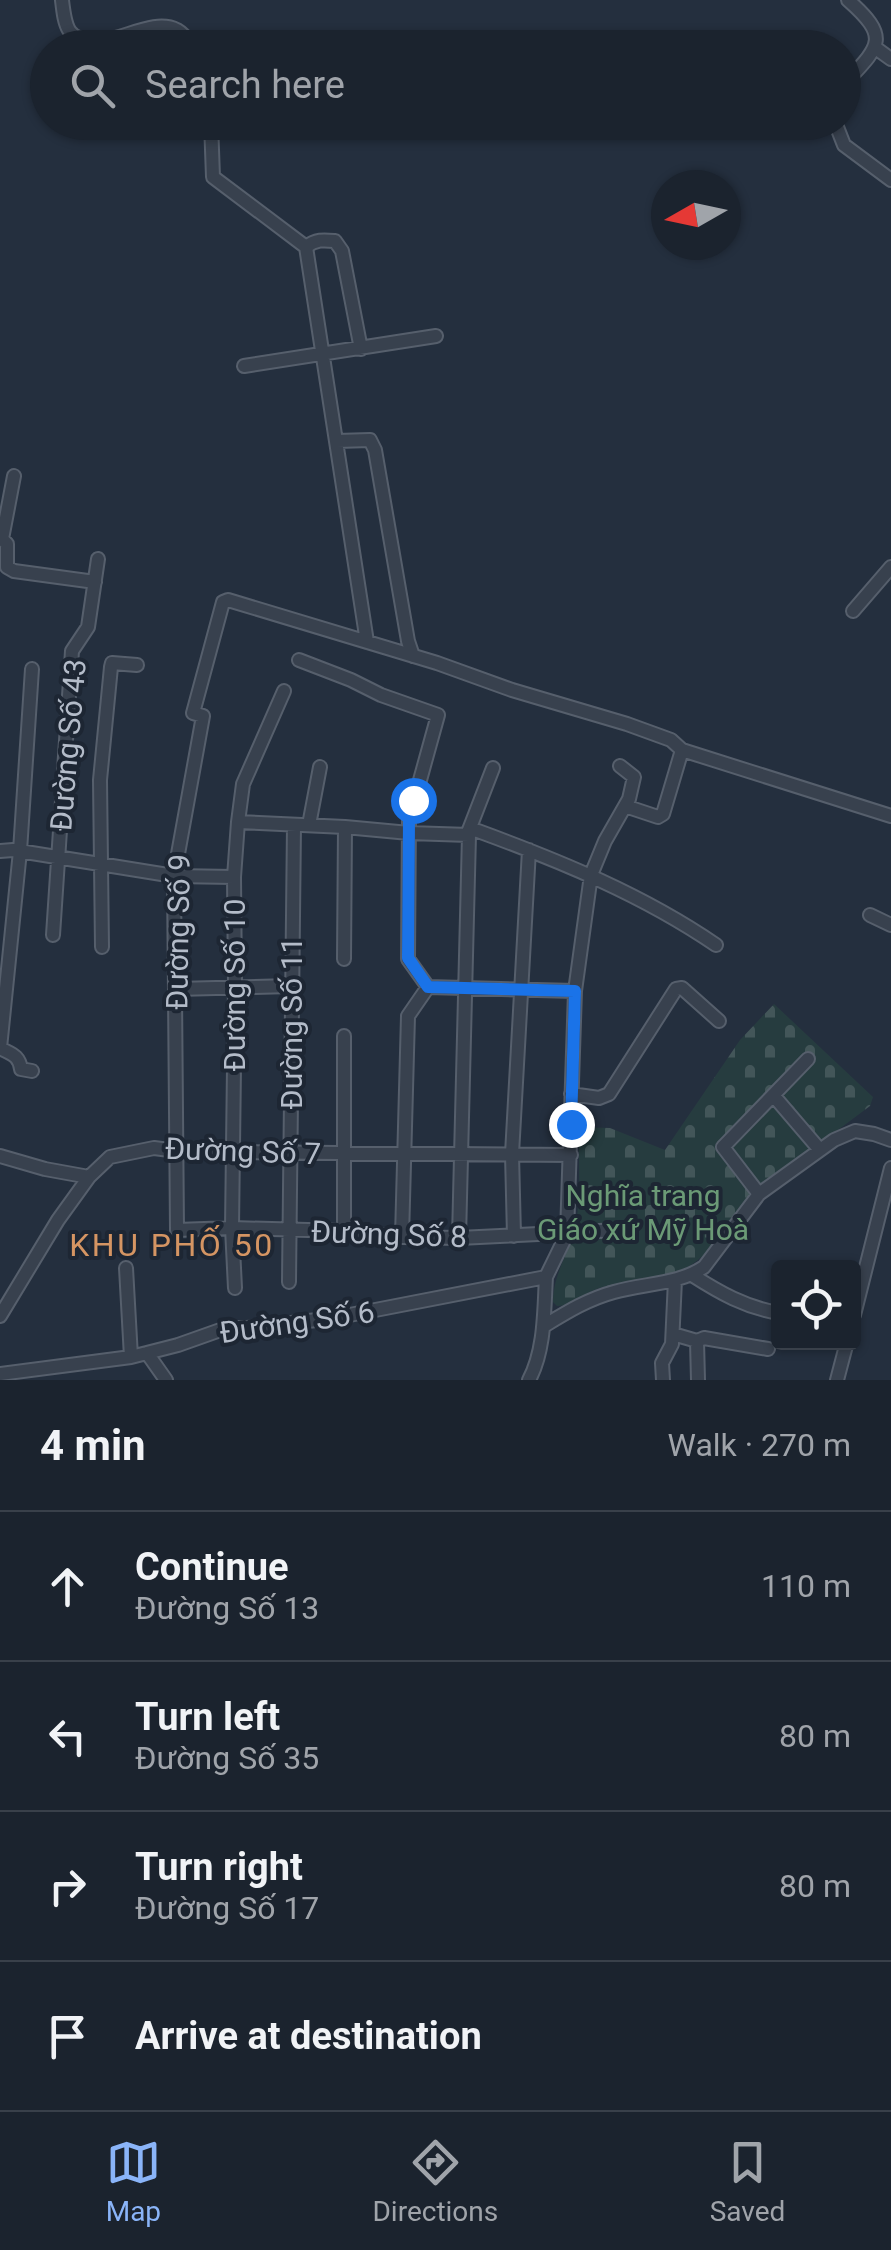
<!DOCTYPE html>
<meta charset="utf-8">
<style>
:root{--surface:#1b232e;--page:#282f3a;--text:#f1f3f6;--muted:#a0a4aa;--line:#39404a;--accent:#8ab4f8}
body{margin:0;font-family:Roboto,sans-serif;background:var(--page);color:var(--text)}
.controls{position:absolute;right:30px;bottom:30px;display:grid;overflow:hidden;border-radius:10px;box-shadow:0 2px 8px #0004}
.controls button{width:90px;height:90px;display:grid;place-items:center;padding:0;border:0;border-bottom:2px solid var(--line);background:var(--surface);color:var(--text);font:50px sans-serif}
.compass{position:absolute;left:651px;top:170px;width:90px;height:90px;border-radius:50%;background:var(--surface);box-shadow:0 2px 8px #0004;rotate:261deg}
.stop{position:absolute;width:30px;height:30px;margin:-22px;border:8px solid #1a73e8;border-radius:50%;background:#fff}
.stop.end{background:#1a73e8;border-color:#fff;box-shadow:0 2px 10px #0008}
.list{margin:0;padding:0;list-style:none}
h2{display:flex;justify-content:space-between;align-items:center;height:130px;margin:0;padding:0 40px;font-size:42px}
h2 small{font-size:32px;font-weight:400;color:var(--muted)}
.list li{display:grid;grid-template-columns:65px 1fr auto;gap:30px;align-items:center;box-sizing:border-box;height:150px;padding:0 40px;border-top:2px solid var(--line)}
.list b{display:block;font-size:38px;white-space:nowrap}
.list p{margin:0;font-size:32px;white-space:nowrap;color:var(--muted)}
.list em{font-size:32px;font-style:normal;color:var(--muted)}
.icon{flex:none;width:55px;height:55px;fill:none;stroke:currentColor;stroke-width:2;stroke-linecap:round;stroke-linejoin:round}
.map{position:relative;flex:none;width:891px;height:1380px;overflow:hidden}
.search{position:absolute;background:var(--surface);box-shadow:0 2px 8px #0004;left:30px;right:30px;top:30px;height:110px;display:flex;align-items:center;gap:25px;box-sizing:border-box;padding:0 35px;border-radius:55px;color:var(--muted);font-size:38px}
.sheet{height:730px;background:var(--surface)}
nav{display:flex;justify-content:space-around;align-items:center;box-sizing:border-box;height:140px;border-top:2px solid var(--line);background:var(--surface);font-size:28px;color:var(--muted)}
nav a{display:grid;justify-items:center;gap:5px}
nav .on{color:var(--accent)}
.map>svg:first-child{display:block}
.cemetery{fill:url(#cemetery-stones)}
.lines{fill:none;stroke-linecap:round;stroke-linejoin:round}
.minor-casing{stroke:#565f6c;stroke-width:16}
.minor{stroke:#38414e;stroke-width:12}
.route{stroke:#1a73e8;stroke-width:12}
.labels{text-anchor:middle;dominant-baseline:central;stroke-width:8;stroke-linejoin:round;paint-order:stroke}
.street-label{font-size:30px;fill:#b4bcc9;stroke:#1d2633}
.park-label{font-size:30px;fill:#6b9a76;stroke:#1d2633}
.neighbourhood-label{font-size:32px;letter-spacing:2.5px;fill:#d59563;stroke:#1d2633}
</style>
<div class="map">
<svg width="891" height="1380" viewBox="0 0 891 1380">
<defs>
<pattern id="cemetery-stones" width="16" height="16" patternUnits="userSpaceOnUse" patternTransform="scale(2.5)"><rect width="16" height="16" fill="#263c3f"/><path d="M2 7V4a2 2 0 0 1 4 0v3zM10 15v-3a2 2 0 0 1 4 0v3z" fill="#435659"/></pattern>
</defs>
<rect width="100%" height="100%" fill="#242f3e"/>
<!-- cemetery -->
<path class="cemetery" d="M774 1004 873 1097 870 1106 747 1198C741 1212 730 1224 720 1237 681 1287 655 1273 600 1288 585 1292 573 1306 557 1306L553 1302C553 1271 574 1246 577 1217 581 1188 578 1156 579 1127L610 1128 665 1150 740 1040Z"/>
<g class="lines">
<!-- minor casing -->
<g class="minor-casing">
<path id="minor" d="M62 0C65 27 67 42 98 41 122 41 154 18 177 30 184 34 190 42 195 48
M877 49 891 59
M844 84C880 46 891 38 848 0
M211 122 213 177 306 247
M835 122 844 145 891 180
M361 349 342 251 335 241C324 240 316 239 306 247L367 642
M244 366 436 336
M337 441 370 440 375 450 408 641 413 656
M14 476 2 539 7 544V567L14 571 95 582
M853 611 891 567
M299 660 351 680 381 695 438 715 409 820 408 959 428 987 408 1016 402 1237
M625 806 658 817 663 814 682 750 891 816
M238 822 345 827 409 833 469 835V830L478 831C560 861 643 895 716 945
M309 825 320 767
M469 830 493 768
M0 851 13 850 174 876 234 877
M870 915 891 925
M53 935 72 651 88 627 98 559
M102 947 100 780 111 667 112 663 137 665
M344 959 345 827
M428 987 575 991
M176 989 291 986
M344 1036V1231
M0 1048 20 851 32 669
M0 1048C11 1054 19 1055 21 1069L32 1071
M571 1094 599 1098 609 1094 676 989 682 988 719 1021
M773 1095 820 1150
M0 1156 45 1169 89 1177
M759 1194 723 1147 808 1059
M619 1230 459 1238 402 1237 344 1231 232 1228 177 1230 174 876 203 716 193 713 223 602 228 600 437 663 512 690 627 724 671 740 682 750
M514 1236 512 1154 529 850
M459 1238 469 835
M126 1268 131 1357
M692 1275C720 1293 745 1307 778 1313
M289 1282 294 825
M235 1288 232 1228 235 986 234 877 238 822 243 784 284 691
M854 1315 891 1168
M0 1316 58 1220 89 1177 110 1157 154 1148 177 1151 233 1152 571 1155
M544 1326C567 1312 588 1299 614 1292 645 1283 677 1285 704 1267L759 1194 834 1140 855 1131 874 1134 891 1140
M673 1334 697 1341 698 1380
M697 1341 704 1338 768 1349
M147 1353 166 1380
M0 1374 131 1357 178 1345 226 1328H247L334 1318 546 1277 567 1234 575 991 591 875 605 841 629 799 634 777 620 766
M529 1380C545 1350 544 1311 546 1277
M663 1380 662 1363 672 1344 675 1280
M837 1380 847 1342"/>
</g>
<!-- minor -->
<use href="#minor" class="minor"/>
</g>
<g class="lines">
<!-- route -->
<path class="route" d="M413 800 409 820 408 958 428 987 575 991 571 1124"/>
</g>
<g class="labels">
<!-- street labels -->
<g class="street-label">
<text transform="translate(68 745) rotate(-85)">Đường Số 43</text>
<text transform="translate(178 932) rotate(-89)">Đường Số 9</text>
<text transform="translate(234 985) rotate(-90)">Đường Số 10</text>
<text transform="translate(291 1023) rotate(-90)">Đường Số 11</text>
<text transform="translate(243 1151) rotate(2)">Đường Số 7</text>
<text transform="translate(389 1234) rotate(2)">Đường Số 8</text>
<text transform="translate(297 1322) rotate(-8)">Đường Số 6</text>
</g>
<!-- park labels -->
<g class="park-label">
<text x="643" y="1195">Nghĩa trang<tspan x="643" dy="34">Giáo xứ Mỹ Hoà</tspan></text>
</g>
<!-- neighbourhood labels -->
<g class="neighbourhood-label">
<text x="172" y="1245">KHU PHỐ 50</text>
</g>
</g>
</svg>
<div class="controls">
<button><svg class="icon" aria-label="locate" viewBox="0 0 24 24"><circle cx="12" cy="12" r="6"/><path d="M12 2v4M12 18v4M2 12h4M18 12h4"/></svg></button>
</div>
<svg class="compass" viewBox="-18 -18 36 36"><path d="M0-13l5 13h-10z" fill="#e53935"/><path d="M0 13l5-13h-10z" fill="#a0a4aa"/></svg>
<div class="stop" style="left:413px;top:800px"></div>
<div class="stop end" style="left:571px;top:1124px"></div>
<div class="search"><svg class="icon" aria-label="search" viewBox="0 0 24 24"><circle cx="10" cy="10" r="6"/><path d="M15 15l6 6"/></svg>Search here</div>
</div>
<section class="sheet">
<h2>4 min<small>Walk · 270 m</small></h2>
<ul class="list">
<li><svg class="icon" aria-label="ahead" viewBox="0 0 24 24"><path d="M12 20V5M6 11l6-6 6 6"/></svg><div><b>Continue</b><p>Đường Số 13</p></div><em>110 m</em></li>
<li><svg class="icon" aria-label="left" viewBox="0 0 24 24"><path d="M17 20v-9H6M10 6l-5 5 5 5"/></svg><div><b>Turn left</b><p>Đường Số 35</p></div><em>80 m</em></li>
<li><svg class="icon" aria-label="right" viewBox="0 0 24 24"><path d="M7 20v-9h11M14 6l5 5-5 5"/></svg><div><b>Turn right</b><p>Đường Số 17</p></div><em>80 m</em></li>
<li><svg class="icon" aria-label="arrive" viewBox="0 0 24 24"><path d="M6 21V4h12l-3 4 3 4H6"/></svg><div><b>Arrive at destination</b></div></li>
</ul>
</section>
<nav>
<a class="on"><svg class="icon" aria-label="map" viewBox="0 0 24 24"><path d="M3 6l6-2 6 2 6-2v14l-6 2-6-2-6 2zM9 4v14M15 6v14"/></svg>Map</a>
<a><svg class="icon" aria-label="directions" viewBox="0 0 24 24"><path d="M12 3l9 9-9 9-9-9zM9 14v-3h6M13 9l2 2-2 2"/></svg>Directions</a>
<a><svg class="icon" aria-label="saved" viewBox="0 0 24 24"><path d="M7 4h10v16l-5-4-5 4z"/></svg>Saved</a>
</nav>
